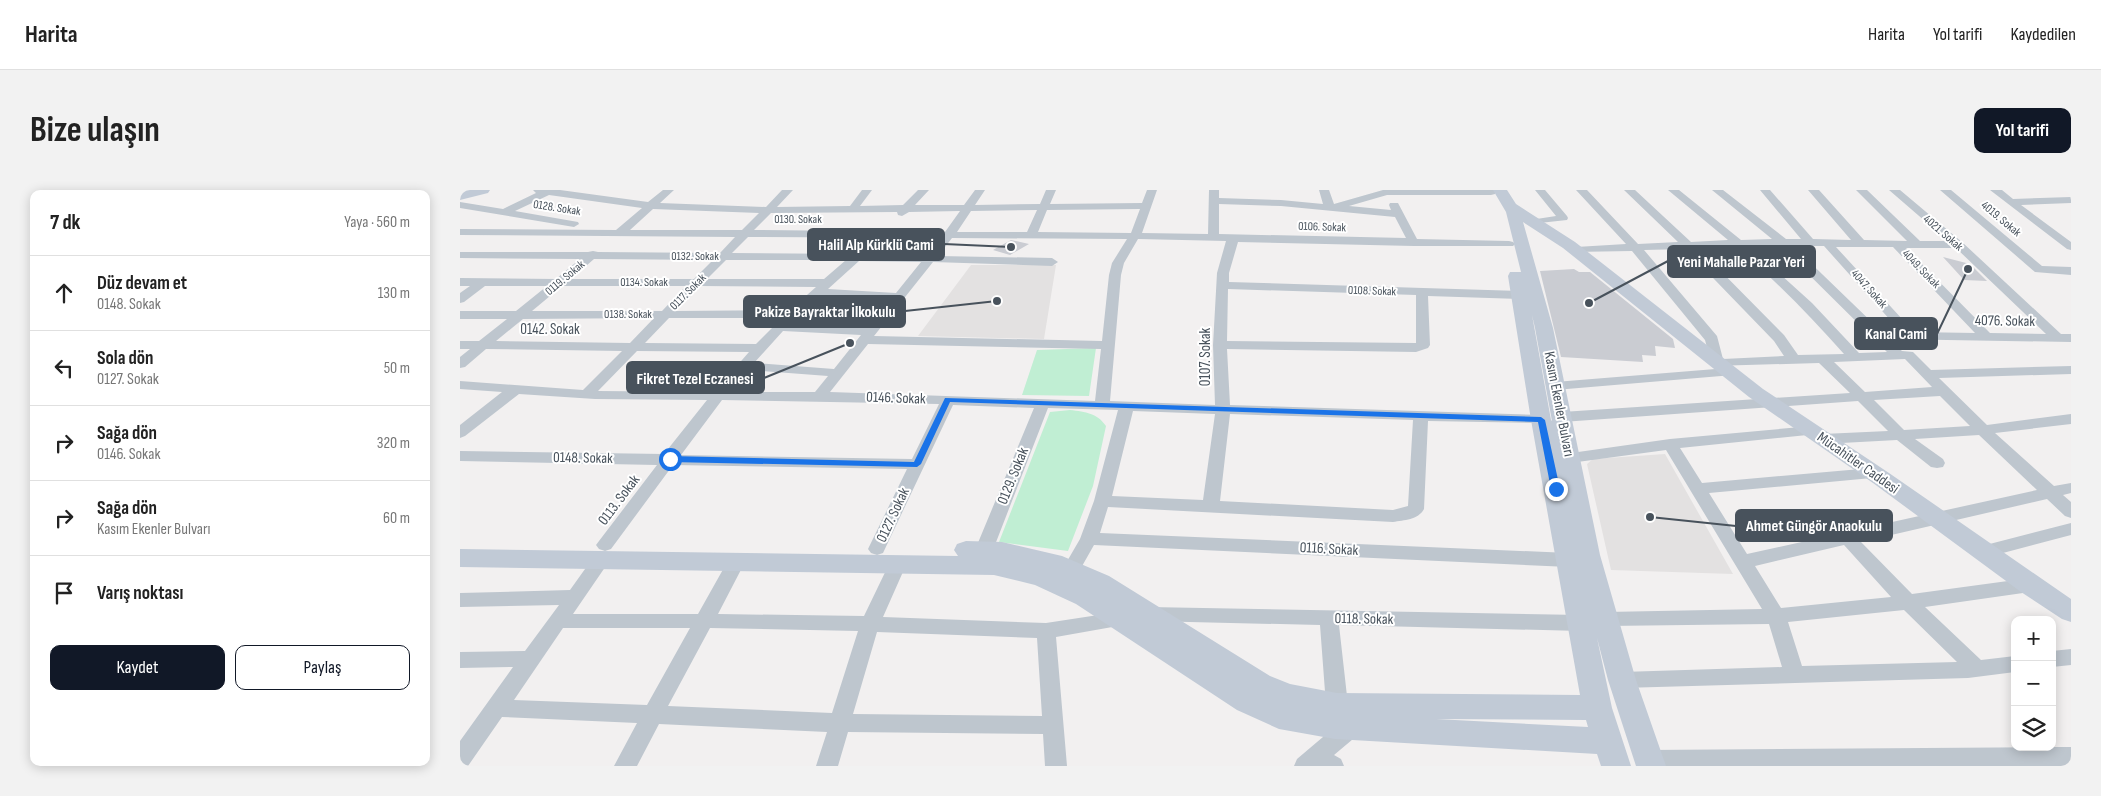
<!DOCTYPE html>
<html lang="tr">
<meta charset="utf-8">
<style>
:root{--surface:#fff;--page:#f2f2f2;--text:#222;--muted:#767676;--line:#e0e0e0;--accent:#111827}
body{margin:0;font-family:"Sofia Sans Condensed",sans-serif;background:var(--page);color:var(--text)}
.controls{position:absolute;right:15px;bottom:15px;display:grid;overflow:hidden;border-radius:10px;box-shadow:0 2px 12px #0003}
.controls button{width:45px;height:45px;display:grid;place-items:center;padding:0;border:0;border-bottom:1px solid var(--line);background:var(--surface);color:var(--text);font:25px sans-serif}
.stop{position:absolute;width:15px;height:15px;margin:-11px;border:4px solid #1a73e8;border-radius:50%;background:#fff}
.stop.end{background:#1a73e8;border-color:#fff;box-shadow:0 1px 5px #0008}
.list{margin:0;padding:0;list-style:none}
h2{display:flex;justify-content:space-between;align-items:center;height:65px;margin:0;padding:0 20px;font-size:21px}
h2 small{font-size:16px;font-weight:400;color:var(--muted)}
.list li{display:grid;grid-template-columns:32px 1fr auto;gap:15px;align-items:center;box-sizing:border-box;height:75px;padding:0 20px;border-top:1px solid var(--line)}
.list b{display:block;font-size:19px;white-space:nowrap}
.list p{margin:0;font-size:16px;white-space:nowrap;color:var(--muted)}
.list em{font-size:16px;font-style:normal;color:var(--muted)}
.actions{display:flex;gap:10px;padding:15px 20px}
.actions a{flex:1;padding:11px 0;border:1px solid var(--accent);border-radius:10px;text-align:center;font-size:18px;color:var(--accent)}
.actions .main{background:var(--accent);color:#fff}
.icon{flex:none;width:28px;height:28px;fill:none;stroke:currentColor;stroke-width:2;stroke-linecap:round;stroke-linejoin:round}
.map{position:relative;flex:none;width:1611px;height:576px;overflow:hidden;border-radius:10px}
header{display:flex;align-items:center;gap:30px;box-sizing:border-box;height:70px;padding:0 25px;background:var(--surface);border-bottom:1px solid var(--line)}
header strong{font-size:24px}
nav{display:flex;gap:28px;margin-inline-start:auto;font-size:18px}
.intro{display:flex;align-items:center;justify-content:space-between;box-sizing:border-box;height:120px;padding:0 30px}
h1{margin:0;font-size:35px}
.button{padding:12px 22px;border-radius:10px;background:var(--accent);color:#fff;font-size:18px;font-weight:700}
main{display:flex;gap:30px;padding:0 30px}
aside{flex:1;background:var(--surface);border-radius:10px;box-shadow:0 2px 12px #0003}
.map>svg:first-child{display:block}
.education{fill:#e3e1e1}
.green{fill:#c0eed3}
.building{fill:#caccd2}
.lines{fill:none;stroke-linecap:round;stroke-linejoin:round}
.street{fill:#bec6ce;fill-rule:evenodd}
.secondary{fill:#c1cad6;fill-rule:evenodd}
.route{fill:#1a73e8}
.labels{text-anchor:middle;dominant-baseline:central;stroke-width:4;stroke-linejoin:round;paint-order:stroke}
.far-street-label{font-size:12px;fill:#48525c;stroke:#fff}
.street-label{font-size:15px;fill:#48525c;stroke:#fff}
.leader{fill:none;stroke:#48525c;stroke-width:2}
.callout-dot{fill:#48525c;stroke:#fff;stroke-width:2}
.callout{fill:#48525c;stroke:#48525c;stroke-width:2}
.callout-label{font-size:16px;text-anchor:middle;font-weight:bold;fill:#fff}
</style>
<header>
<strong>Harita</strong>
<nav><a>Harita</a><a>Yol tarifi</a><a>Kaydedilen</a></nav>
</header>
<div class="intro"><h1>Bize ulaşın</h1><a class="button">Yol tarifi</a></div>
<main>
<aside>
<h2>7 dk<small>Yaya · 560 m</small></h2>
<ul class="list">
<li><svg class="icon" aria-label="ahead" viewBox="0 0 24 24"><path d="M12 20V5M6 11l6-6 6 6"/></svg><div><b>Düz devam et</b><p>0148. Sokak</p></div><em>130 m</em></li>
<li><svg class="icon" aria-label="left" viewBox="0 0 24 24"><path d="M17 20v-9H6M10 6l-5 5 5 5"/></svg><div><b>Sola dön</b><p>0127. Sokak</p></div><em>50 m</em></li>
<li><svg class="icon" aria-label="right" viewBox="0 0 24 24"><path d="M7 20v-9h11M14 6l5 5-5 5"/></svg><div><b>Sağa dön</b><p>0146. Sokak</p></div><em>320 m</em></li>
<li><svg class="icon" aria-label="right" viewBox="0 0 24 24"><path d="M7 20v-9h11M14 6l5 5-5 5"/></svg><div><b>Sağa dön</b><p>Kasım Ekenler Bulvarı</p></div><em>60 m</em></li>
<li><svg class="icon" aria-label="arrive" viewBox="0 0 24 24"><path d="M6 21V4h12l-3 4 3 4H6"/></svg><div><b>Varış noktası</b></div></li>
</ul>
<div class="actions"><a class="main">Kaydet</a><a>Paylaş</a></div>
</aside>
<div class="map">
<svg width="1611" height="576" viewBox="0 0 1611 576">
<rect width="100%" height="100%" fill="#f2f0f0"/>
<!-- education -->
<path class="education" d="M511 75H596L584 149 458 146Z
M1205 264 1273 384 1151 380 1127 274 1133 269Z"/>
<!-- green -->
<path class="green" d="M636 158 629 206 562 205 577 160Z
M610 220C626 222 637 223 646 236L633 296 608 361 539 352 590 222Z"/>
<!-- building -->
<path class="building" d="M551 50 569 54 550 65 533 60Z
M1483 67 1510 74 1527 91 1504 90Z
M1114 79 1119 82H1130L1213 149 1215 158 1195 156 1196 166 1182 165 1183 172 1101 167 1080 81Z"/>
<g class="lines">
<!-- street -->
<path class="street" d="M73 0H100L188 12 203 0H214L200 13 306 17 322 0H333L317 17 390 16 402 0H412L400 16 443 15 458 0H469L455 15H504L515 0H525L515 15 580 14 586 0H596L590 14 682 13 687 0H697L682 43 748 44 749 0H759V8L821 10 863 14 859 0H869L874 14 923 0H1035V4L1031 5H927L889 16 931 20 929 15 930 13H938L957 49 1049 51 1053 52 1055 54 1053 56H954L778 52 769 83V92L1060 101 1066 105 1060 109 968 106 970 155 968 158 956 162 767 159 770 215 1081 225 1086 227 1089 230 1086 233 968 231 964 319C958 330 944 330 933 332L648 317 640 343 1109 363 1115 365 1118 370 1115 375 1109 377 634 355 617 385 611 387 605 385 602 380 620 349 634 311 658 220 588 218 533 360 530 365 524 366 518 365 515 360 574 218 493 215 423 363 417 365 411 363 408 359 447 279 213 275 151 359 145 361 139 359 136 355 139 351 197 275 0 271V261L204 264 247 210 135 209 59 204 5 246 0 248V235L42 202 0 199V191L123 200 162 161 26 159 5 177 0 178V167L10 159H0V151H19L47 129H0V121H56L87 96H25L4 112 0 113V103L10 96H0V88L96 89 120 69 0 68V62H128L133 61 138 62 260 63 275 47 0 45V39L156 40 182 18 89 5 55 21 118 32 119 34 114 37 0 18V12L43 19 76 3ZM759 14 821 16 935 27 946 48 759 44ZM193 19 299 23 282 40H170ZM680 19 671 43 578 42 587 20ZM577 20 567 42H497L511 21ZM500 21 485 42 294 40 311 23 437 22 438 25 442 26 449 22ZM288 47 480 48 466 65 406 64 405 61 401 60 394 64 272 63ZM492 48 667 49 652 73 649 85 642 151 414 146 473 72 592 76 598 72 592 68 478 66ZM678 49 766 51 757 83 753 155 755 215 650 211 661 85 664 73ZM134 69 253 70 234 89H111ZM266 70H386L364 89H247ZM399 71 461 72 436 103 368 99ZM102 96H226L202 121H72ZM240 96 356 97 330 120 216 121ZM768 99 956 105V153L767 151ZM360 106 430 110 407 138 331 134ZM194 128 170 153 36 151 63 129ZM209 128H322L296 154 185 153ZM323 141 401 145 374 179 294 173ZM408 154 641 159 635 211 370 202ZM177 161 289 162 254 202 138 201ZM287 180 368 186 355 202H270ZM262 210 479 214 452 269 221 265ZM673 221 755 224 743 310 652 306ZM770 224 953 230 948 316 933 320 760 311Z
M1075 0H1085L1107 26 1108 28 1107 30 1070 34 1069 32 1070 30 1096 26Z
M1116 0H1127L1178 54 1218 52 1164 0H1175L1231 52 1268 50 1208 0H1219L1281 50 1312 49 1252 0H1263L1326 49H1341L1300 0H1310L1353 49 1391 50 1348 0H1359L1404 50 1447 51 1396 0H1407L1460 51H1488L1429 0H1440L1503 53 1601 144H1611V152L1429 149 1442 161 1453 162 1471 180 1611 176V184L1479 188 1527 235 1611 224V234L1535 243 1594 296 1611 293V303L1603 305 1611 312V328L1605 326 1587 309 1401 352 1452 404 1570 388 1577 390 1579 395 1577 400 1570 402 1465 417 1521 470 1555 466V482L1508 488 1162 498 1155 496 1152 490 1155 484 1162 482 1322 477 1309 434 1146 436 1139 434 1136 429 1139 424 1146 422 1302 419 1206 260 1110 273 1104 272 1102 268 1104 264 1210 249 1352 236 1357 238 1360 241 1357 244 1220 258 1242 293 1412 278 1418 279 1420 283 1418 287 1412 288 1249 303 1287 364 1577 300 1519 245 1455 249 1483 269 1485 273 1483 277 1477 278 1471 277 1437 250 1363 254 1358 252 1355 249 1358 246 1363 244 1428 241 1398 211 1102 232 1097 230 1095 227 1097 224 1102 222 1390 203 1359 173 1252 176 1245 150 1172 61 1112 62 1110 60 1116 57 1166 54ZM1289 56H1320L1427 162 1399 163 1352 113ZM1333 56H1364L1440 141H1421ZM1275 57C1315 89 1350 126 1384 164L1338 165 1324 145 1238 58ZM1376 57H1433L1515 143 1454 142ZM1446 58H1496L1586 144 1530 143ZM1225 59 1314 151 1324 166 1263 169 1257 146 1184 60ZM1445 169 1472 197 1405 202 1374 172ZM1480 206 1510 236 1444 240 1414 210ZM1384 355 1431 407 1321 418 1295 376ZM1444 420 1497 472 1342 476 1328 432Z
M1480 0H1491L1582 76 1611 77V85L1575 82Z
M1530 0H1542L1553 9 1611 7V13L1561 15 1611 52V60L1607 59Z
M1268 178 1275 182 1273 185 1095 200 1090 199 1088 196 1090 193 1095 192Z
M1611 333V345L1524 368 1518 367 1515 362 1518 357Z
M141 363 147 365 150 370 113 424H238L270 367 276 365 282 367 285 372 258 424 404 426 431 370 437 368 443 370 446 375 423 427 586 433 658 422 665 424 668 429 665 434 658 436 596 447 607 576H585L583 544 388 542 378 576H356L367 542 199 534 177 576H154L177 533 42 527 8 576H0V551L53 477 0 478V462L65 461 99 415 0 417V403L110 400 135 365ZM103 438H230L187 515 54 510ZM250 438 398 441 372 523 208 516ZM417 442 577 448 582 526 393 524Z
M688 417 1121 425 1128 428 1131 433 1128 438 1121 441 879 435 888 515 884 521 877 524 870 521 866 515 860 435 688 431 681 429 678 424 681 419Z
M1611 459V475L1592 477V461Z
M891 528 899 530 902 537 899 544 874 565 881 569 884 576H834L837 569 883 530Z
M1592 557H1611V576H1180L1177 570 1180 563 1188 560Z"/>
<!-- secondary -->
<path class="secondary" d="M6 0H30L28 3 0 10V2Z
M1033 0H1047L1056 14 1115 52 1303 199 1429 283 1611 409V432L1602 429 1561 402 1413 293 1289 207 1103 58 1063 32 1093 138 1140 365 1176 490 1206 576H1176L1148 490 1137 448 1152 518 1171 576H1141L1137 564 875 549 819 539 777 520 616 414 575 395 534 385 0 377V359L498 366 494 360 497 354 506 351 542 352 602 366 649 386 810 486 830 494 877 503 1120 505 1071 230 1048 86 1050 82H1061L1046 22ZM1072 125 1075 138 1092 231 1091 230ZM976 529 1126 530 1128 537Z"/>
</g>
<!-- route -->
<path class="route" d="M485 208 1081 227 1085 230 1100 299 1096 302 1091 299 1078 232 490 212 461 274 457 277 210 272 206 269 210 266 454 272Z"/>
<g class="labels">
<!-- far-street labels -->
<g class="far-street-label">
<text transform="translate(97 18) rotate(9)">0128. Sokak</text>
<text x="338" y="29">0130. Sokak</text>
<text transform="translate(1541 29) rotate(40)">4019. Sokak</text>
<text transform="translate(862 37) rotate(2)">0106. Sokak</text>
<text transform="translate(1483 43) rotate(41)">4021. Sokak</text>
<text x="235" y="66">0132. Sokak</text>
<text transform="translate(1461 79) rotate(46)">4049. Sokak</text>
<text transform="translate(105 88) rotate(-40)">0119. Sokak</text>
<text x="184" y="92">0134. Sokak</text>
<text transform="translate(1409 99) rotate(48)">4047. Sokak</text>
<text transform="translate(912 101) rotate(2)">0108. Sokak</text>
<text transform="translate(228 102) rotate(-45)">0117. Sokak</text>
<text x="168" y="124">0138. Sokak</text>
</g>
<!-- street labels -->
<g class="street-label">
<text transform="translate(1545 131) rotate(1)">4076. Sokak</text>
<text x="90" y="139">0142. Sokak</text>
<text transform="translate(745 167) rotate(-90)">0107. Sokak</text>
<text transform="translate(436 208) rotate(2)">0146. Sokak</text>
<text transform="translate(1099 214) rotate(79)">Kasım Ekenler Bulvarı</text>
<text transform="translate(123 268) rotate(1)">0148. Sokak</text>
<text transform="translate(1398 273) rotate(35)">Mücahitler Caddesi</text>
<text transform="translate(553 286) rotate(-68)">0129. Sokak</text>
<text transform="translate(159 310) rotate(-53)">0113. Sokak</text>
<text transform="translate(433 325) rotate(-65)">0127. Sokak</text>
<text transform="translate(869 359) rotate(3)">0116. Sokak</text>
<text transform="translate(904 429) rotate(1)">0118. Sokak</text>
</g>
</g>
<!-- callouts -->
<path class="leader" d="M551 57L484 54M1129 113L1208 71M537 111L445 121M1508 79L1477 144M390 153L304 188M1190 327L1276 336"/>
<g class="callout-dot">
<circle cx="551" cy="57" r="5"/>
<circle cx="1129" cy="113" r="5"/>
<circle cx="537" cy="111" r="5"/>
<circle cx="1508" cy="79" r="5"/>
<circle cx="390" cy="153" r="5"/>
<circle cx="1190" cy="327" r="5"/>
</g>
<g class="callout">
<rect x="348" y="39" width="136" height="31" rx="5"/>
<rect x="1208" y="56" width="147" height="31" rx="5"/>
<rect x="284" y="106" width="161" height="31" rx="5"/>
<rect x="1395" y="128" width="82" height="31" rx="5"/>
<rect x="167" y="172" width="137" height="31" rx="5"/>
<rect x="1276" y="320" width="156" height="31" rx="5"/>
</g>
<g class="callout-label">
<text x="416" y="60">Halil Alp Kürklü Cami</text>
<text x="1281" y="77">Yeni Mahalle Pazar Yeri</text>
<text x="365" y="127">Pakize Bayraktar İlkokulu</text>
<text x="1436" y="149">Kanal Cami</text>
<text x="235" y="194">Fikret Tezel Eczanesi</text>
<text x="1354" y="341">Ahmet Güngör Anaokulu</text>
</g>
</svg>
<div class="controls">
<button>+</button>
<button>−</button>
<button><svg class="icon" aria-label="layers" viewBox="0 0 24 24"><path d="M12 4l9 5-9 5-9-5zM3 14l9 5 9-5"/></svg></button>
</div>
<div class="stop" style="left:210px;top:269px"></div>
<div class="stop end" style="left:1096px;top:299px"></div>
</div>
</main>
